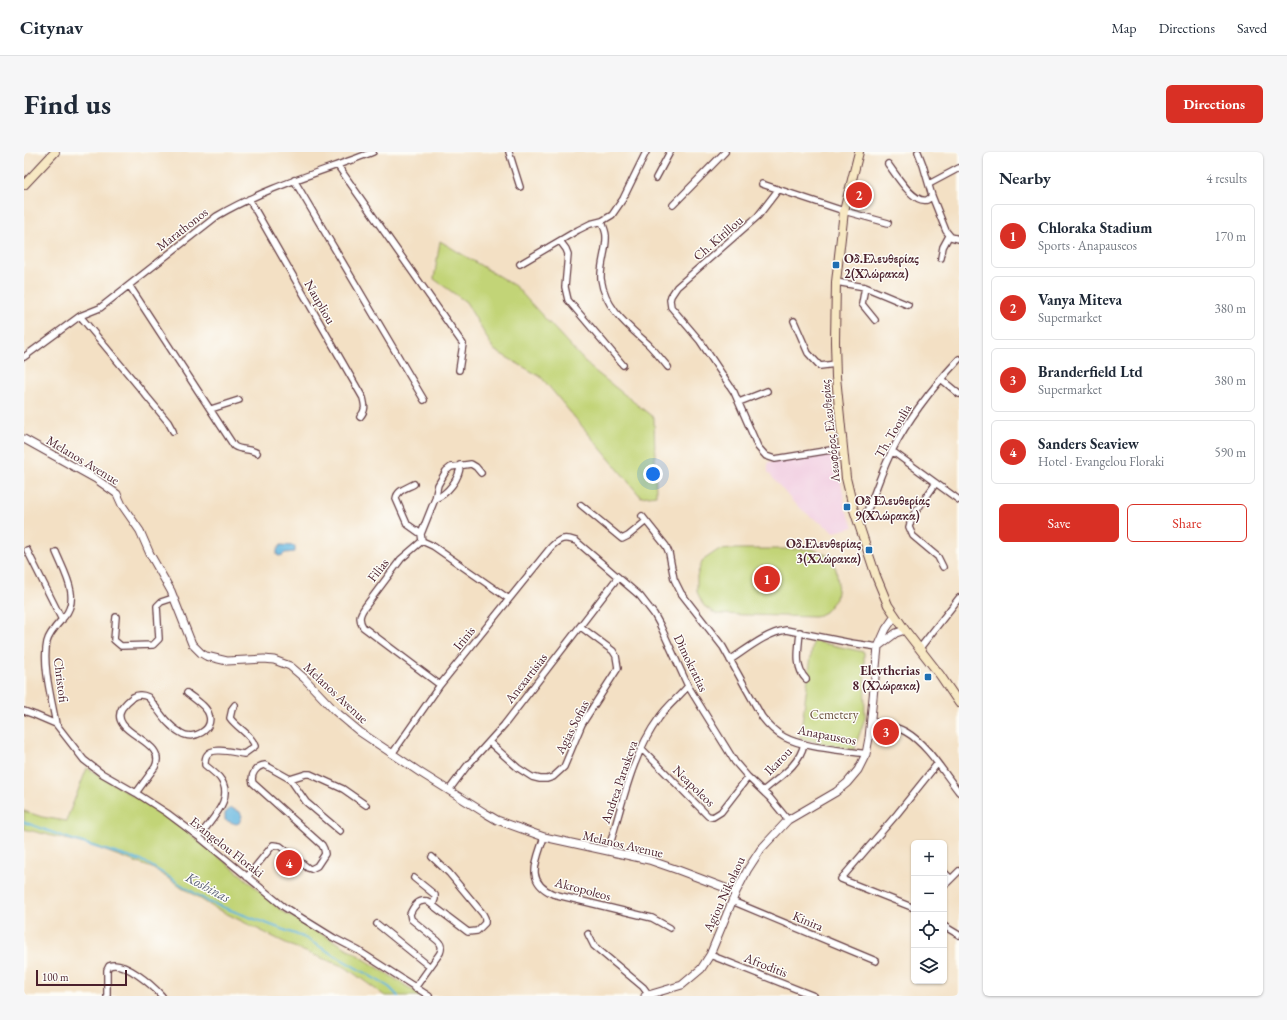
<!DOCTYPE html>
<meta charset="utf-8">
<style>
:root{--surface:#fff;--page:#f6f6f7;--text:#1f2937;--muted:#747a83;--line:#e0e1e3;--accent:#d93025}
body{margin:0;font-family:"EB Garamond",serif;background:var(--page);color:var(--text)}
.controls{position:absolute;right:12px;bottom:12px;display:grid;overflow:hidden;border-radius:6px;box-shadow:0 1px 3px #0004}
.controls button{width:36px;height:36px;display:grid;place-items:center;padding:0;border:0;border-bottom:1px solid var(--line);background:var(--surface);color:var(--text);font:20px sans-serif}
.scale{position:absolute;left:12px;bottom:10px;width:91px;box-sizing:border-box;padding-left:4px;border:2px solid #4a1f2b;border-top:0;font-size:11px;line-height:14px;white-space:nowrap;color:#4a1f2b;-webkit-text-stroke:3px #fdfcf7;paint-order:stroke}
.you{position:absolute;left:629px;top:322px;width:14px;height:14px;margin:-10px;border:3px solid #fff;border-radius:50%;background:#1a73e8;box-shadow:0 0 0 6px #1a73e833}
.badge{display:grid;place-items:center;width:26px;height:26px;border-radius:50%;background:var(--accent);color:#fff;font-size:13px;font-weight:700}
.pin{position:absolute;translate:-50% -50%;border:2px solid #fff;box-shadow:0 1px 4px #0006}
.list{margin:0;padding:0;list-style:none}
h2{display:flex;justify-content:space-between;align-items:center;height:52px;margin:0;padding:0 16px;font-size:17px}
h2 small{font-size:13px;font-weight:400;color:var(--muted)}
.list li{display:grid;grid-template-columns:26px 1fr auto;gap:12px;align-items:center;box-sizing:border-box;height:64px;margin:0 8px 8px;padding:0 8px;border:1px solid var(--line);border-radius:6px}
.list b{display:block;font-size:15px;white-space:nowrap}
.list p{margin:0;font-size:13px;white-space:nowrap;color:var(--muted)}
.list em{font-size:13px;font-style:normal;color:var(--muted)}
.actions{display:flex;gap:8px;padding:12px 16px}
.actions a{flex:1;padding:9px 0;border:1px solid var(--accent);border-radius:6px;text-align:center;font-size:14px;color:var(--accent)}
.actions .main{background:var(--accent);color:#fff}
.icon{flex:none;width:22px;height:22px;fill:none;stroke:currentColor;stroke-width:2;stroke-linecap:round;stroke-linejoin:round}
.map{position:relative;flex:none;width:935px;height:844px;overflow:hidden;border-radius:6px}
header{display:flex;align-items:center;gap:24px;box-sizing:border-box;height:56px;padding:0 20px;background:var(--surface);border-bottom:1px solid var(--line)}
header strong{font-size:19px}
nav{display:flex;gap:22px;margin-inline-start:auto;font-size:14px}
.intro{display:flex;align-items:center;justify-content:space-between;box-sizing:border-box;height:96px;padding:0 24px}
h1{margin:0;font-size:28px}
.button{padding:10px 18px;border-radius:6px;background:var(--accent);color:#fff;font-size:14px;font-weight:700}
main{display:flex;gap:24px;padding:0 24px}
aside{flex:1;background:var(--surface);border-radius:6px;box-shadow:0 1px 3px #0004}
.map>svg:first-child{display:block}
.built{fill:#f2cfe2}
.green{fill:#c2d477;stroke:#867a51}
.water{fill:#63b6df;stroke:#566a85}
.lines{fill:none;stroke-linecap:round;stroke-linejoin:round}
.stream{stroke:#63b6df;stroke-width:2}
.minor-casing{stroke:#633c42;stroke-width:8}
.tertiary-casing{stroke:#633c42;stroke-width:9}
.secondary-casing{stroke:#633c42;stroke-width:10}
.minor{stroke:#fff;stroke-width:5.5}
.tertiary{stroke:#fff;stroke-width:7}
.secondary{stroke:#f7e8c3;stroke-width:8}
.poi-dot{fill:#1f6fb2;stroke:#fdfcf7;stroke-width:1.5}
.labels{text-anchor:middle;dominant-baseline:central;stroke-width:3;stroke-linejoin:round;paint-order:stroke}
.street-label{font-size:13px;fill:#4a1f2b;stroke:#fdfcf7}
.poi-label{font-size:13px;font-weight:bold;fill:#4a1f2b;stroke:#fdfcf7;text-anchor:start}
.park-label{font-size:13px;fill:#6e5542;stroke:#fdfcf7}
.water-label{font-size:14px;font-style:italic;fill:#545b73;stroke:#fdfcf7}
</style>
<header>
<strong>Citynav</strong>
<nav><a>Map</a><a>Directions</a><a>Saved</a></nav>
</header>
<div class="intro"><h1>Find us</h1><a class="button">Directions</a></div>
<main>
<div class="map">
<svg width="935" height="844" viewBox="0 0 935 844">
<rect width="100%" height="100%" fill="#fdfcf7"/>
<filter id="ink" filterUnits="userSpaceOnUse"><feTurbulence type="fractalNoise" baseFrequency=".025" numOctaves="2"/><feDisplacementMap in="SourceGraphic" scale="8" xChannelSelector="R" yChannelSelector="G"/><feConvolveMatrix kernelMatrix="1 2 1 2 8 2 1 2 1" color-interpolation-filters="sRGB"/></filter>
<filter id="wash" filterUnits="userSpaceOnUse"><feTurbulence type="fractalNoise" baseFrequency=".012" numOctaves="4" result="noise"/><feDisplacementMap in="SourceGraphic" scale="16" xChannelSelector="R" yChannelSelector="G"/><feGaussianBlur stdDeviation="0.9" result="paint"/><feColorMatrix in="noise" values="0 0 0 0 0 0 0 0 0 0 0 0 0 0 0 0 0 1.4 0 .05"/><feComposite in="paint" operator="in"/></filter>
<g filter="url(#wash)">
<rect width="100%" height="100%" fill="#f3e0c4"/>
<!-- built -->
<path class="built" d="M812 301 822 358 830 375 811 380 786 364 769 350 744 320V310Z"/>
<!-- green -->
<path class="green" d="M416 89 491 134 567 216 630 266 632 343 617 345 517 225 470 198 442 150 410 127Z
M711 397H788L805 404 812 417 814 431 812 447 801 460 791 465 692 462 680 454 673 440V424L678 409 694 398Z
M789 489 840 500 841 566 830 598 776 586Z
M63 616 142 663 215 721 258 759 326 798 398 844H361L321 815 274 797 189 755 128 716 65 693 0 677V659L18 665 42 669Z"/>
<!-- water -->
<path class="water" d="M257 393 271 394V400L261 401 259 403 255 404 253 403V398Z
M207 656 216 660 218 664 215 671 212 672 201 668V661Z"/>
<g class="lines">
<!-- stream -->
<path class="stream" d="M0 670 46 687 121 710 185 750 279 785 365 835 374 844"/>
</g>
</g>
<g filter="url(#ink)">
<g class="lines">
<!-- minor casing -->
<g class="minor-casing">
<path id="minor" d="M485 0 496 35
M894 0 899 13 908 44 922 79 927 85 935 87
M864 12C871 21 889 52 903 48 905 47 907 45 908 44
M314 14 439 192 435 218
M632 26 646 0
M270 28 400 248
M738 32 820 59 864 71
M905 32 935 16
M754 38 734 64 653 135 647 144 646 148 647 155 676 189 710 240 734 295 742 304 751 307 819 296
M225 47 339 246C341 254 342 258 336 265
M649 53 701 0
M578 69C579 74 582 79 582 84 583 97 576 112 577 127 581 156 603 173 624 192 631 199 637 207 644 215
M536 89 542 97 544 102 541 135 544 148 599 213
M917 106 919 95 925 84
M496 112 554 78 566 72 578 69 588 63 599 47 622 0
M812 130 841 135 838 152 851 168
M105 133 210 294C217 299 226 296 233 301
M841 135 884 153
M56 164 144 270 149 279
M770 169 784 201 796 214 812 212
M0 205 56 164 76 156 193 64C242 35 297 20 349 0
M917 227 935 242
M715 250 743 239
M187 257 215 248
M868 299 935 348
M912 331 888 365 885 375 889 384 914 405 919 415
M390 332C383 336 373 338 372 347L383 372 397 382
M411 347C423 342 436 327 436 313
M557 353 598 387 604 384 622 369
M618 364 642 394 645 401 650 427 657 441 699 495 738 565C744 573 751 580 760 585 780 596 819 598 842 602
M834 369 840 364 843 359C852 339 858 318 868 299 885 265 909 235 935 207
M398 389 377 407 341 455C336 462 334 467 339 475L416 533
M398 389 397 382 411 347 414 333 422 319 427 315 447 312 452 315 457 321
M398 389 409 394 485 447
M3 398 38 468
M92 465 90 488 97 494 129 493 135 487 133 454 137 450 149 446
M776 480C775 495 770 515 782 527
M896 496 935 446
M706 508C723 497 742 481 762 478L827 491 854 495
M0 559 11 563 32 572 60 608 77 621 112 641 143 661 175 685 260 755 310 786 335 799 405 844
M847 569C858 572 872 574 882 580 903 592 920 621 935 640
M32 572C28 549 18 513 23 490 25 481 34 472 40 465 57 446 40 420 32 400
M465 590 494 616 508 625 516 627H523L529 625 540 615 558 572 594 516 592 504 589 499 557 475
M617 596 684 664 689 665 697 660 724 625
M368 602 416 533 527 395C536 386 540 385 552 389L616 444 630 462 636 473 664 534 711 610 724 625 746 646 764 668
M266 627 282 622H286L319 637 342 653
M425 638 443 614 480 573 594 425
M739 639C755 625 775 614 780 592
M112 641 131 615C145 588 83 582 98 556 101 552 105 548 109 545 114 542 118 542 124 545 135 558 142 573 157 581 169 589 190 578 185 563 183 554 170 547 163 541
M175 685C186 668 213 646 195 625 191 621 186 617 181 613 181 610 181 605 183 603 188 594 212 601 220 602L231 594C227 582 213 576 206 566L208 557 211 553
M520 685C513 708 500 729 529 742L628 766 646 776
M584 699C598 654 607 604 635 566 643 554 655 545 664 534
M920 720 927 727
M223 725 249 693 256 694 284 716 287 717 293 714 301 702 300 697 298 693 229 631C226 623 232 614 241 613L266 627 282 650 316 679
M390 726 411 743V747L409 752
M920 734 935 719
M708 749 852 809
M890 756 817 727 873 662 913 612
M353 772 406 815
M920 774 935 783
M564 782 570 794 619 835 625 843
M686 803 790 844
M391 836 416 801C418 796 418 793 414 789L387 767 386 762C389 755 394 747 403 749L444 780 453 779 461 771V766L459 762 425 721 408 705
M83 844V818L85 814C100 808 128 833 138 844"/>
</g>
<!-- tertiary casing -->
<g class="tertiary-casing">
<path id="tertiary" d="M0 287 72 327 93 342 98 353 116 379 126 402 147 439 168 492 177 501 182 504 203 509 240 507 250 508 266 514 280 526 311 559 336 580 397 621 461 661 473 668 520 685 625 708 654 718 712 740
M856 493 872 481 881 478
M621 844 658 833 677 817 686 803 712 740 724 717 737 697 764 668 812 640 823 631 834 618 842 602 845 586 854 495 862 477 871 464"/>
</g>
<!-- secondary casing -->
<g class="secondary-casing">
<path id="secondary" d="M835 0 820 59 812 130 811 190 812 225 822 326 829 355 852 424 864 453 881 478 916 523 935 551
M0 33 31 0"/>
</g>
<!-- minor -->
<use href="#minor" class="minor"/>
<!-- tertiary -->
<use href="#tertiary" class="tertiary"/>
<!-- secondary -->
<use href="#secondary" class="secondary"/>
</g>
</g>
<!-- markers -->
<g class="poi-dot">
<rect x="808" y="109" width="8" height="8" rx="2"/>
<rect x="819" y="351" width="8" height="8" rx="2"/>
<rect x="841" y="394" width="8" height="8" rx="2"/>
<rect x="900" y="521" width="8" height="8" rx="2"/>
</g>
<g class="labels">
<!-- street labels -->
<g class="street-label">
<text transform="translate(158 77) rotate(-38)">Marathonos</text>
<text transform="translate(694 86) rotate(-41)">Ch. Kirillou</text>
<text transform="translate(296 150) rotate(60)">Naupliou</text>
<text transform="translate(806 279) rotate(-96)">Λεωφόρος Ελευθερίας</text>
<text transform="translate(869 279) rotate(-60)">Th. Tooulia</text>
<text transform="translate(59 308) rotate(31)">Melanos Avenue</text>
<text transform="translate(354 418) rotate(-52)">Filias</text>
<text transform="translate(440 486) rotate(-51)">Irinis</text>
<text transform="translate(667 511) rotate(64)">Dimokratias</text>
<text transform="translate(502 526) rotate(-52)">Anexartisias</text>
<text transform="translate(37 528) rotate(83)">Christofi</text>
<text transform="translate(312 541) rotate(43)">Melanos Avenue</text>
<text transform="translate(548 575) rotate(-63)">Agias Sofias</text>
<text transform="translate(803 583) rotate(11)">Anapauseos</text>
<text transform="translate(754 609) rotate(-46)">Ikarou</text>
<text transform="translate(595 630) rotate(-71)">Andrea Paraskeva</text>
<text transform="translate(670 634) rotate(44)">Neapoleos</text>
<text transform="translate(599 692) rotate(13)">Melanos Avenue</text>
<text transform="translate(203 695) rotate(38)">Evangelou Floraki</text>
<text transform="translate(559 737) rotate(15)">Akropoleos</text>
<text transform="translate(700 742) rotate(-65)">Agiou Nikolaou</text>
<text transform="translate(784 769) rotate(23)">Kinira</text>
<text transform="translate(742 813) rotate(21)">Afroditis</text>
</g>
<!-- poi labels -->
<g class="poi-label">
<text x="820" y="106">Οδ.Ελευθερίας<tspan x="820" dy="15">2(Χλώρακα)</tspan></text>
<text x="831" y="348">Οδ Ελευθερίας<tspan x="831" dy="15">9(Χλώρακα)</tspan></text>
<text x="837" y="391" text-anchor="end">Οδ.Ελευθερίας<tspan x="837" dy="15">3(Χλώρακα)</tspan></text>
<text x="896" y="518" text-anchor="end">Elevtherias<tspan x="896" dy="15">8 (Χλώρακα)</tspan></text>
</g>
<!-- park labels -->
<g class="park-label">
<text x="810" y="562">Cemetery</text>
</g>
<!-- water labels -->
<g class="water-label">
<text transform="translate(184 735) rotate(28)">Koshinas</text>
</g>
</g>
</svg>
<div class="controls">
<button>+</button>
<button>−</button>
<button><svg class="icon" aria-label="locate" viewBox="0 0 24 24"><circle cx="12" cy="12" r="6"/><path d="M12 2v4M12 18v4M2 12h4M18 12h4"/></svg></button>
<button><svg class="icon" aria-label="layers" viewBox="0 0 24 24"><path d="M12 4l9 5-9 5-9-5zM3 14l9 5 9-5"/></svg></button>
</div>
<div class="scale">100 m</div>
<div class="you"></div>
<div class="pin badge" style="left:743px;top:427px">1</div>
<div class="pin badge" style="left:835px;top:43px">2</div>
<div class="pin badge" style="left:862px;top:580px">3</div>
<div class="pin badge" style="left:265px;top:711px">4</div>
</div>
<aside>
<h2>Nearby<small>4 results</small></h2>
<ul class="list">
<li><span class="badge">1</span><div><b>Chloraka Stadium</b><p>Sports · Anapauseos</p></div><em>170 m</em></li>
<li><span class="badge">2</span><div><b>Vanya Miteva</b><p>Supermarket</p></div><em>380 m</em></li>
<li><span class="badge">3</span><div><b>Branderfield Ltd</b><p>Supermarket</p></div><em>380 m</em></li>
<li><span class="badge">4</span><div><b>Sanders Seaview</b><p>Hotel · Evangelou Floraki</p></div><em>590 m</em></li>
</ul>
<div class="actions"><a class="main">Save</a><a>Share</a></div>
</aside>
</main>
